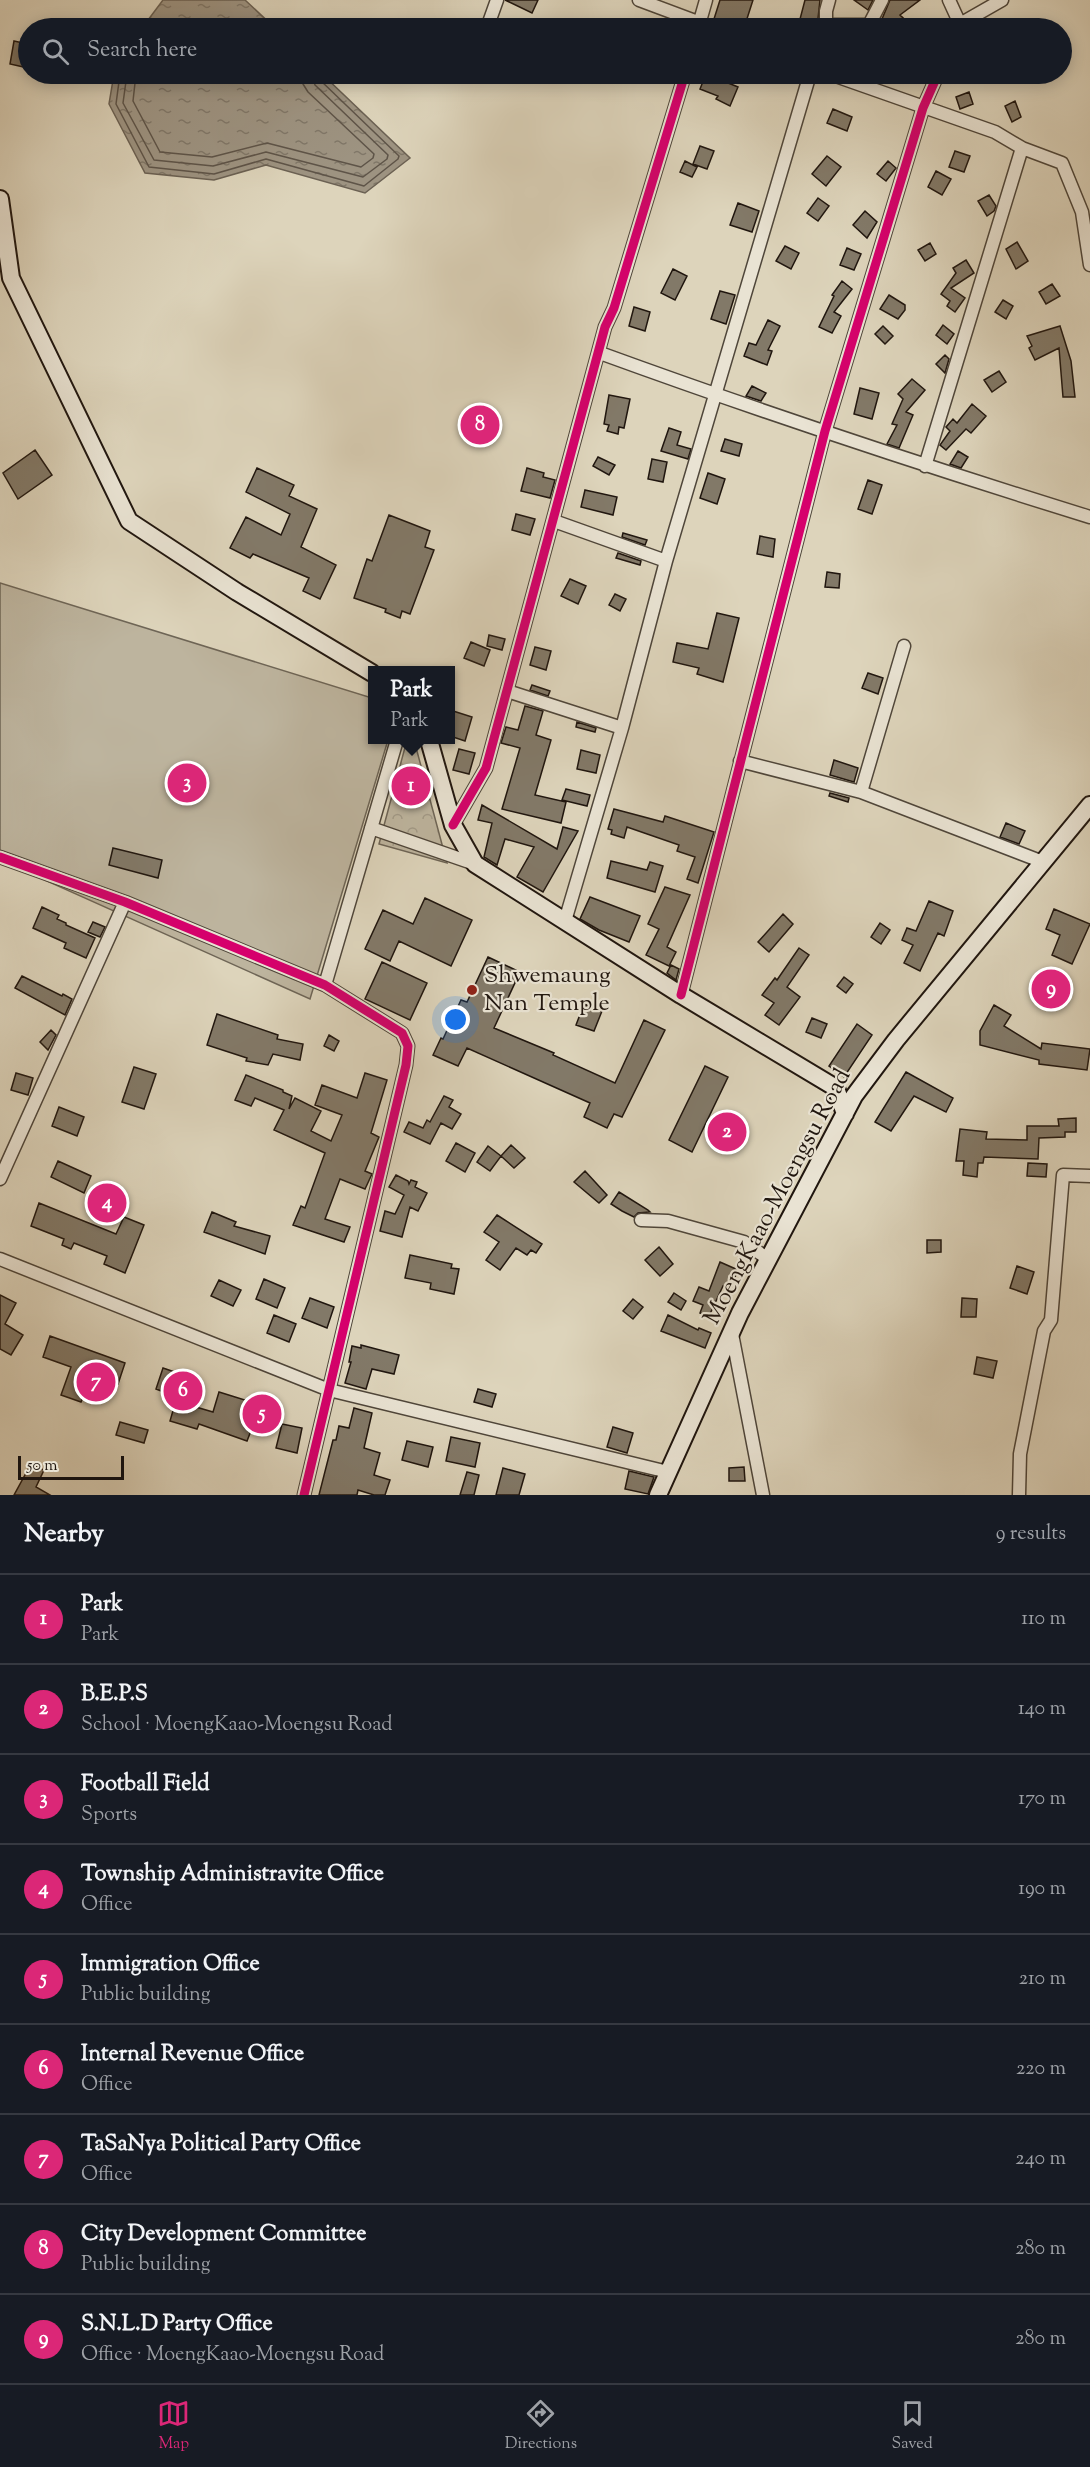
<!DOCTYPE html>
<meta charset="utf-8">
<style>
:root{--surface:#171b24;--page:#242831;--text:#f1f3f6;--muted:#9ea1a6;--line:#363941;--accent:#db2777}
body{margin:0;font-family:"Sorts Mill Goudy",serif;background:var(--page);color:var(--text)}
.scale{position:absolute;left:18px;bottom:15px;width:106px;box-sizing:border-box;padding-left:6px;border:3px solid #20160f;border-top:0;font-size:16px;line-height:21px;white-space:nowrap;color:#20160f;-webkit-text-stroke:4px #e9e3d3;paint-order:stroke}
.you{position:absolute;left:456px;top:1020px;width:21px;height:21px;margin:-15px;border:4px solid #fff;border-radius:50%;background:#1a73e8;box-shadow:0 0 0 9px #1a73e833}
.badge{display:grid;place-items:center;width:39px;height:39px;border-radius:50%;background:var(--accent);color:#fff;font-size:20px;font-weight:700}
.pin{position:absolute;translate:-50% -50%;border:3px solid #fff;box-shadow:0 2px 6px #0006}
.popup{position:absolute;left:368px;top:666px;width:87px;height:78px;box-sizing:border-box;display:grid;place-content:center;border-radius:0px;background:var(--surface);filter:drop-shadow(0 2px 4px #0005);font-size:20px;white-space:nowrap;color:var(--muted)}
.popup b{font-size:22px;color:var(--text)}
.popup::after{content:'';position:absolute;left:50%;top:100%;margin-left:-12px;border:12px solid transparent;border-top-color:var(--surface)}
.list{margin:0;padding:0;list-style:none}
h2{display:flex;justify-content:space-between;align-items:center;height:78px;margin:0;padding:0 24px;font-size:26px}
h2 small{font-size:20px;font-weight:400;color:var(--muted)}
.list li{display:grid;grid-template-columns:39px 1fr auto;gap:18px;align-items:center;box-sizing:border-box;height:90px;padding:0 24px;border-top:2px solid var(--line)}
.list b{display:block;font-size:22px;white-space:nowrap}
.list p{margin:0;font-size:20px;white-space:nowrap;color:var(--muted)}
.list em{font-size:20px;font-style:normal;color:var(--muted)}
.icon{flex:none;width:33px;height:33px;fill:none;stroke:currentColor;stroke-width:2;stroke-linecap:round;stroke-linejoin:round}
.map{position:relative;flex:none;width:1090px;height:1495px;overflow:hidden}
.search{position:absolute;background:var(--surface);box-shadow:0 3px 15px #0003;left:18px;right:18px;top:18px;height:66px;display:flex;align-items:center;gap:15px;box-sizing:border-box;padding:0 21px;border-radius:33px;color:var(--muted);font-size:22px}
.sheet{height:888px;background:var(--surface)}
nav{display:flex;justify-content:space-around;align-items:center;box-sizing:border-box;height:84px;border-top:2px solid var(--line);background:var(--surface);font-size:16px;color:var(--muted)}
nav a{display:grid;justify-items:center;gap:3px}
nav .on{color:var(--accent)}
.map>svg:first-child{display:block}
.forest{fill:url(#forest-crowns);stroke:#6e6556;stroke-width:1.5}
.garden{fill:#bdb49e;stroke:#6e6556;stroke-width:1.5}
.water{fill:url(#water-ripples);stroke:#6b6153;stroke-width:1.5}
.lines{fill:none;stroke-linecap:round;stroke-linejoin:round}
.shore{stroke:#5e5448;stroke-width:1.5}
.building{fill:#827968;stroke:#20160f;stroke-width:1.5}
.minor-casing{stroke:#4f463a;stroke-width:15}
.secondary-casing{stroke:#20160f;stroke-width:20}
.minor{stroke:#e9e3d3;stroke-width:12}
.secondary{stroke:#e9e3d3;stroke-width:16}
.cycleway-casing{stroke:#e9e3d3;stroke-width:13}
.cycleway{stroke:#d6006c;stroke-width:9}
.poi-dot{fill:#8f2418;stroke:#e9e3d3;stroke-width:2}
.labels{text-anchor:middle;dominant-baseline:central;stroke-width:4.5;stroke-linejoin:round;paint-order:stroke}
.poi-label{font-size:24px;fill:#20160f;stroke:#e9e3d3;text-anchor:start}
.street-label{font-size:24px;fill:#20160f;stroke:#e9e3d3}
</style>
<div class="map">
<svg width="1090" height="1495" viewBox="0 0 1090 1495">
<defs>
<pattern id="forest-crowns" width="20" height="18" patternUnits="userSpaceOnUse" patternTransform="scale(1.5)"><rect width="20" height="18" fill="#bdb49e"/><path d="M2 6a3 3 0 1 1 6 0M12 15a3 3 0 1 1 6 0" fill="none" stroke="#a29a87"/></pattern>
<pattern id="water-ripples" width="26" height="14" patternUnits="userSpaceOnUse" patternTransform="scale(1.5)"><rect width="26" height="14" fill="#9d9381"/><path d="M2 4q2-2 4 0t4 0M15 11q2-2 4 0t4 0" fill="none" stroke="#807768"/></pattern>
</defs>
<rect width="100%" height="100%" fill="#ddd4bb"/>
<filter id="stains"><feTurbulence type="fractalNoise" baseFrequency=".00333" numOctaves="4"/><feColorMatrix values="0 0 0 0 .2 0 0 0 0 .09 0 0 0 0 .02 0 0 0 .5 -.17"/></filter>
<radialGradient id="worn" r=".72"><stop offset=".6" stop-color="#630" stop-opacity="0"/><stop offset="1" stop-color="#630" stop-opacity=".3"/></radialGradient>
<!-- forest -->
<path class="forest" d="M407 740H414L447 863 379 844Z"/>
<!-- garden -->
<path class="garden" d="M0 583 372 698V740H388L310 999 0 860Z"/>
<!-- water -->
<path class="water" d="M163 0H245L275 28H142Z
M114 74H322L410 158 365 193 266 165 214 180 145 173 109 104Z"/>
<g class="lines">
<!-- shore -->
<path class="shore" d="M120 74 116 104 149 167 214 174 266 159 364 186 398 159 399 156 320 80 318 74
M127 74 123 103 154 160 213 166 266 152 363 177 387 159 388 155 315 85 311 74
M136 74 133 101 160 152 212 157 267 143 361 167 373 158 374 154 308 92 303 84 302 74"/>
</g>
<!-- building -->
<path class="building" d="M505 0H538L532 13Z
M720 0H753L744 28 714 19Z
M805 0H820L817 28 799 23Z
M854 0H873L868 10Z
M890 0H920L900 15 914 28H892L882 19Z
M14 41 28 44V68L10 64Z
M706 74 738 87 730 106 716 99 718 96 700 89Z
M969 92 973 104 960 109 956 97Z
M1015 101 1021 117 1012 122 1005 106Z
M833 109 852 117 847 131 827 123Z
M700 146 714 151 707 169 693 164Z
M955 151 970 156 964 172 949 167Z
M827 156 841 167 826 186 812 174Z
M685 161 697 167 692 177 680 172Z
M888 161 896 168 886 181 877 174Z
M936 171 951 179 942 195 928 187Z
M989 195 996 206 994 211 987 216 978 201Z
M818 198 829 206 818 221 807 213Z
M738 203 759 211 752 232 730 225Z
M865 211 877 222 867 238 853 225Z
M1017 242 1028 261 1016 269 1006 249Z
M930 243 936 254 925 261 918 250Z
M785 246 799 253 791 269 776 261Z
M847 248 861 254 854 270 840 265Z
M966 260 974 273 951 288 965 298 955 312 947 306 950 301 941 294 956 273 953 268Z
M673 269 687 276 675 300 661 293Z
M842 281 852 289 834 312 841 316 832 333 819 327 834 296 832 295Z
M1052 284 1060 296 1046 304 1039 292Z
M720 291 735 295 726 324 711 319Z
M889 295 905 305V310L898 319 880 309Z
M1003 300 1013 306 1006 319 995 312Z
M634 307 650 312 645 331 629 326Z
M768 320 780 326 768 350 772 351 767 365 744 356 749 343 756 345Z
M943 325 954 334 947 344 936 335Z
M883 326 893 336 885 344 875 334Z
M1060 326 1071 361 1075 397H1063L1059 348 1035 360 1029 348 1032 346 1027 336Z
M945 355 949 359 945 373 936 364Z
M999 371 1006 382 992 392 984 380Z
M912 379 925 390 906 412 913 415 899 448 887 444 897 425 892 424 903 399 898 394Z
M752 386 766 393 761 401 746 396Z
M860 388 879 393 872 419 854 414Z
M609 395 630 399 624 428 619 427 618 434 607 431 609 425 604 424Z
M972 404 986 416 971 433 966 429 946 450 940 445 950 431 946 427 953 419 957 423Z
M669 428 681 432 677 445 691 449 688 459 661 451Z
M725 439 742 444 739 456 721 451Z
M35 450 52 475 18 499 3 473Z
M958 451 968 457 961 468 950 464Z
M598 457 615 465 609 475 593 466Z
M652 459 667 462 663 482 648 479Z
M257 468 294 485 289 496 317 509 301 547 336 565 320 599 303 591 309 578 253 554 250 558 230 548 246 517 281 535 290 514 246 492Z
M527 468 544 473 543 477 555 480 550 498 521 491Z
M708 473 725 479 717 504 700 498Z
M868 480 882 485 872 514 858 509Z
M585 490 617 497 613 515 581 507Z
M516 514 535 519 530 535 512 530Z
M389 515 430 531 425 547 434 550 410 614 402 611 400 618 385 612 386 609 354 598 367 559 372 561Z
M623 533 647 540 645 545 622 537Z
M760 536 775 539 773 557 757 554Z
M618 553 641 561 640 565 616 558Z
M827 572 840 574 839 588 825 587Z
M570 579 586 586 578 604 561 596Z
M615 594 626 599 620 611 609 605Z
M717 613 739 618 723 682 697 674 699 668 673 662 677 643 708 649Z
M489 635 505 639 502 650 487 646Z
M471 642 490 650 484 666 464 658Z
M535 647 551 651 546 670 530 665Z
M868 673 883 678 878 694 862 688Z
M532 685 550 691 548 696 530 690Z
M525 706 543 711 536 735 551 740 535 795 566 802 561 823 502 809 520 748 501 743 506 727 518 730Z
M450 710 472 717 465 741 450 736Z
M577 722 596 728 595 732 576 727Z
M459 749 475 753 469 774 453 770Z
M581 750 600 755 596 773 577 769Z
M834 760 858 768 854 782 830 775Z
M566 789 590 795 587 806 562 800Z
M830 793 849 798 848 802 829 796Z
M482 805 557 849 563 827 578 831 543 892 517 877 534 847 505 839 497 865 484 857 492 823 478 820Z
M614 809 663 822 665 816 714 832 698 883 687 879 695 857 677 851 679 845 627 827 624 838 611 834 612 830 608 829Z
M1006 823 1025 831 1019 844 1000 837Z
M113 848 162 860 158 878 109 865Z
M611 861 647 870 650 862 663 866 655 892 607 878Z
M665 887 690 895 667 947 676 952 669 966 646 955 659 929 648 924Z
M590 897 640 916 629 942 599 930 580 919Z
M425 898 472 920 451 966 399 941 390 961 365 949 383 910 413 924Z
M929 901 953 911 944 936 938 933 920 971 904 963 913 945 902 940 907 928 916 931Z
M42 907 59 915 57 919 66 923V925L95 938 86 958 64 948 66 943 33 928Z
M1054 909 1090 924 1072 964 1052 955 1060 935 1046 929Z
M783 914 793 924 769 952 758 942Z
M93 922 105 927 100 937 88 932Z
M880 923 890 930 881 944 871 937Z
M799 948 809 955 787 987 800 997 779 1025 765 1015 774 1003 762 995 775 978 777 980Z
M488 957 520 972 494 1028 554 1053 553 1055 615 1083 644 1020 665 1030 622 1117 614 1114 607 1128 584 1117 590 1103 467 1048 458 1066 433 1055 441 1038 443 1039 461 1000 467 1002Z
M382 962 427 983 410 1020 365 999Z
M671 965 679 969 676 980 667 973Z
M22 976 62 996 63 994 72 999 65 1015 15 988Z
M844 977 853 984 846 993 837 986Z
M584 1004 602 1011 594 1031 576 1025Z
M994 1005 1011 1015 1004 1026 1041 1049 1042 1043 1090 1049 1087 1070 1039 1064V1060L980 1045V1031Z
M217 1014 278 1035 277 1039 303 1044 300 1060 273 1054 268 1065 246 1061 247 1058 207 1045Z
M812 1018 827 1024 821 1038 806 1032Z
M857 1024 872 1035 844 1077 829 1066Z
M51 1030 56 1035 48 1050 40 1042Z
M329 1035 339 1041 334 1051 324 1046Z
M705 1066 728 1077 692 1152 669 1140Z
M134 1067 156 1074 144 1109 122 1102Z
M906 1072 953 1098 946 1112 914 1096 891 1131 875 1122Z
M16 1073 33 1078 28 1095 11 1090Z
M365 1073 387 1080 371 1133 379 1137 365 1171 372 1174 365 1189 340 1179 325 1219 350 1227 344 1242 293 1225 301 1206 305 1208 325 1153 274 1130 284 1110 255 1098 251 1106 235 1100 246 1075 283 1090V1092L292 1096 289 1109 295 1098 321 1111 311 1131 331 1141 342 1115 315 1105 322 1085 357 1098Z
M444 1096 453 1100 449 1107 461 1114 452 1129 441 1123 430 1144 404 1132 409 1122 423 1128 427 1120 430 1122Z
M59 1107 84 1117 77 1136 52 1126Z
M1076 1118V1132H1065V1137L1039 1138 1038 1159 984 1157 983 1163H978L977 1177 963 1175 964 1161H956L960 1129 987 1132 986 1139 1027 1140V1126H1059L1058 1119Z
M456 1143 475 1153 465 1172 446 1161Z
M511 1145 525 1158 514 1168 501 1156 490 1171 477 1162 488 1146 501 1156Z
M58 1161 91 1176 84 1193 51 1177Z
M1028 1163 1047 1164 1046 1177 1027 1176Z
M585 1171 607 1195 599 1203 574 1182Z
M396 1175 408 1181 409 1184 411 1180 417 1182 415 1187 427 1193 418 1211 410 1207 402 1237 380 1231 385 1211 395 1214 404 1195 389 1187Z
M619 1192 648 1210 650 1212 638 1213 634 1217 622 1211 611 1204Z
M39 1203 116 1234 124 1217 144 1225 125 1273 104 1264 107 1256 74 1243 71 1249 62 1245 64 1239 31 1226Z
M212 1212 236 1222 234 1226 270 1236 265 1254 204 1232Z
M497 1215 542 1244 536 1253 531 1250 527 1255 516 1248 500 1270 486 1260 499 1242 484 1232Z
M927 1240H941V1252L927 1253Z
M659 1247 673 1264 660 1276 645 1260Z
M410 1255 452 1264 451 1268 459 1269 454 1294 430 1289 431 1283 405 1278Z
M720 1262 738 1270 730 1289 723 1286 709 1316 700 1313 703 1305 693 1301 699 1287 709 1291Z
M1017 1266 1034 1272 1027 1294 1010 1288Z
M264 1279 285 1288 277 1308 256 1299Z
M219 1280 241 1290 233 1306 211 1296Z
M674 1293 686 1301 681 1310 668 1302Z
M0 1295 16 1303 5 1324 23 1335 11 1355 0 1349Z
M310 1298 334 1307 327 1328 302 1318Z
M962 1298 977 1299 976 1317H961Z
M633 1299 643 1307 633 1319 623 1311Z
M274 1315 296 1324 289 1342 267 1333Z
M668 1315 698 1330 699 1328 711 1333 705 1348 661 1331Z
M50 1336 125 1363 118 1384 92 1374 81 1402 61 1395 71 1367 43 1357Z
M361 1345 399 1355 394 1374 372 1369 366 1389 345 1383 351 1362H349L352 1346 361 1348Z
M977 1357 997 1361 993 1378 974 1374Z
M163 1368 198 1380 189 1405 213 1412 219 1392 261 1405 247 1441 199 1424 197 1429 170 1421 177 1397 156 1389Z
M478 1389 496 1394 492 1407 474 1402Z
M354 1408 372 1413 364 1448 380 1453 374 1475 390 1480 385 1495H374L358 1490 357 1495H319L333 1440H336L339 1426 349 1428Z
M120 1422 148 1430 144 1443 116 1435Z
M282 1424 302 1428 297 1453 276 1448Z
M613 1427 633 1433 627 1453 607 1447Z
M451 1437 480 1443 475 1467 446 1461Z
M407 1441 433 1447 428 1467 402 1460Z
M31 1464 44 1470 36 1487 50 1495H14Z
M744 1467 745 1481H729V1468Z
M503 1468 525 1474 519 1495H496Z
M629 1471 654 1477 648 1494 625 1489Z
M467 1472 479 1475 474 1495H460Z"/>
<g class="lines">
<!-- minor casing -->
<g class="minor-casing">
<path id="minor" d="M639 0 714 28
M949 0 960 24
M827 25H869L882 0
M487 28 497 0
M698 28 706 0
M826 28V11L829 0
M958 28 960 24 1002 0
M830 74 995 132 1022 148 1062 163 1082 212 1090 265
M600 353C762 412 925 466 1090 517
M925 466 1022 148
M554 521 666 561
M507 691 622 728
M740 761 861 792 1043 862
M861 792 904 646
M453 825 486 768 605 327 614 308 685 74
M371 828 475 864
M0 857 125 902 325 985 402 1033 408 1046 406 1065 304 1495
M565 921 622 728 666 561 810 74
M325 985 397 740
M681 995 825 431 923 108 938 74
M0 1179 125 902
M641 1220 668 1221 744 1242 768 1259
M0 1259 329 1390 668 1472
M732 1334 763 1495
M1019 1495 1020 1454 1044 1331 1051 1320 1063 1175 1090 1176"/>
</g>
<!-- secondary casing -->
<g class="secondary-casing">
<path id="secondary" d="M0 199 11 278 129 521 237 592 372 673
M429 740 453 825 475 864 681 995 836 1088 845 1114
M658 1495 740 1313 854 1096 896 1040 1090 805"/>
</g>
<!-- minor -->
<use href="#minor" class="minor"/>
<!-- secondary -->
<use href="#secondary" class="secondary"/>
<!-- cycleway casing -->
<g class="cycleway-casing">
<path id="cycleway" d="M453 825 486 768 605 327 614 308 685 74
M0 857 125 902 325 985 402 1033 408 1046 406 1065 304 1495
M681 995 825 431 923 108 938 74"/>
</g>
<!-- cycleway -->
<use href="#cycleway" class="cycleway"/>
</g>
<!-- markers -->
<circle class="poi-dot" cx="472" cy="990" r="6"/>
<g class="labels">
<!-- poi labels -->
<g class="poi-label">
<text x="484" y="976">Shwemaung<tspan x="484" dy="28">Nan Temple</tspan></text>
</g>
<!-- street labels -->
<g class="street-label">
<text transform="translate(778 1197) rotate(-62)">MoengKaao-Moengsu Road</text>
</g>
</g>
<rect width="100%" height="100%" filter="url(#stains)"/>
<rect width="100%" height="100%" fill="url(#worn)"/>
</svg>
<div class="scale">50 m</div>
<div class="you"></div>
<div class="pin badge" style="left:411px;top:786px">1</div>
<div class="popup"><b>Park</b>Park</div>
<div class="pin badge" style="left:727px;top:1132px">2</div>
<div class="pin badge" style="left:187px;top:783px">3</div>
<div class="pin badge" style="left:107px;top:1203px">4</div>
<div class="pin badge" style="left:262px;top:1414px">5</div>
<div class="pin badge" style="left:183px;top:1391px">6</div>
<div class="pin badge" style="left:96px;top:1382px">7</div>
<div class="pin badge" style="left:480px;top:425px">8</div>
<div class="pin badge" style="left:1051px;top:989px">9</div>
<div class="search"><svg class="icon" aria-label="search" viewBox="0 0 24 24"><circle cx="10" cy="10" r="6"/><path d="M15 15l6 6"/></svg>Search here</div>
</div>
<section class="sheet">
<h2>Nearby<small>9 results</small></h2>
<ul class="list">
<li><span class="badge">1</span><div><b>Park</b><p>Park</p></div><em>110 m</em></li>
<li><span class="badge">2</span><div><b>B.E.P.S</b><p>School · MoengKaao-Moengsu Road</p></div><em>140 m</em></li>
<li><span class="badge">3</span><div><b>Football Field</b><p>Sports</p></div><em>170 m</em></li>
<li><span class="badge">4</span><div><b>Township Administravite Office</b><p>Office</p></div><em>190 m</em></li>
<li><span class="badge">5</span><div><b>Immigration Office</b><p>Public building</p></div><em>210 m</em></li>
<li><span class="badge">6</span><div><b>Internal Revenue Office</b><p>Office</p></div><em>220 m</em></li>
<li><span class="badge">7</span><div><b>TaSaNya Political Party Office</b><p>Office</p></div><em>240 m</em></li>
<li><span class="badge">8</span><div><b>City Development Committee</b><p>Public building</p></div><em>280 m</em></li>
<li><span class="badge">9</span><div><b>S.N.L.D Party Office</b><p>Office · MoengKaao-Moengsu Road</p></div><em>280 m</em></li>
</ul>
</section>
<nav>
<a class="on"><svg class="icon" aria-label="map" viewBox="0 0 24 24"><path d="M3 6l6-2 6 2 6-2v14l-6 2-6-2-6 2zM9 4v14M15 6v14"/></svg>Map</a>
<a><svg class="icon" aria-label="directions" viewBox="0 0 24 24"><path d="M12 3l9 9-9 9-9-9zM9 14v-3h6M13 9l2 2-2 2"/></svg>Directions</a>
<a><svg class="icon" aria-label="saved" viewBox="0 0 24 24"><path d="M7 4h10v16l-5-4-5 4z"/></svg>Saved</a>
</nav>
